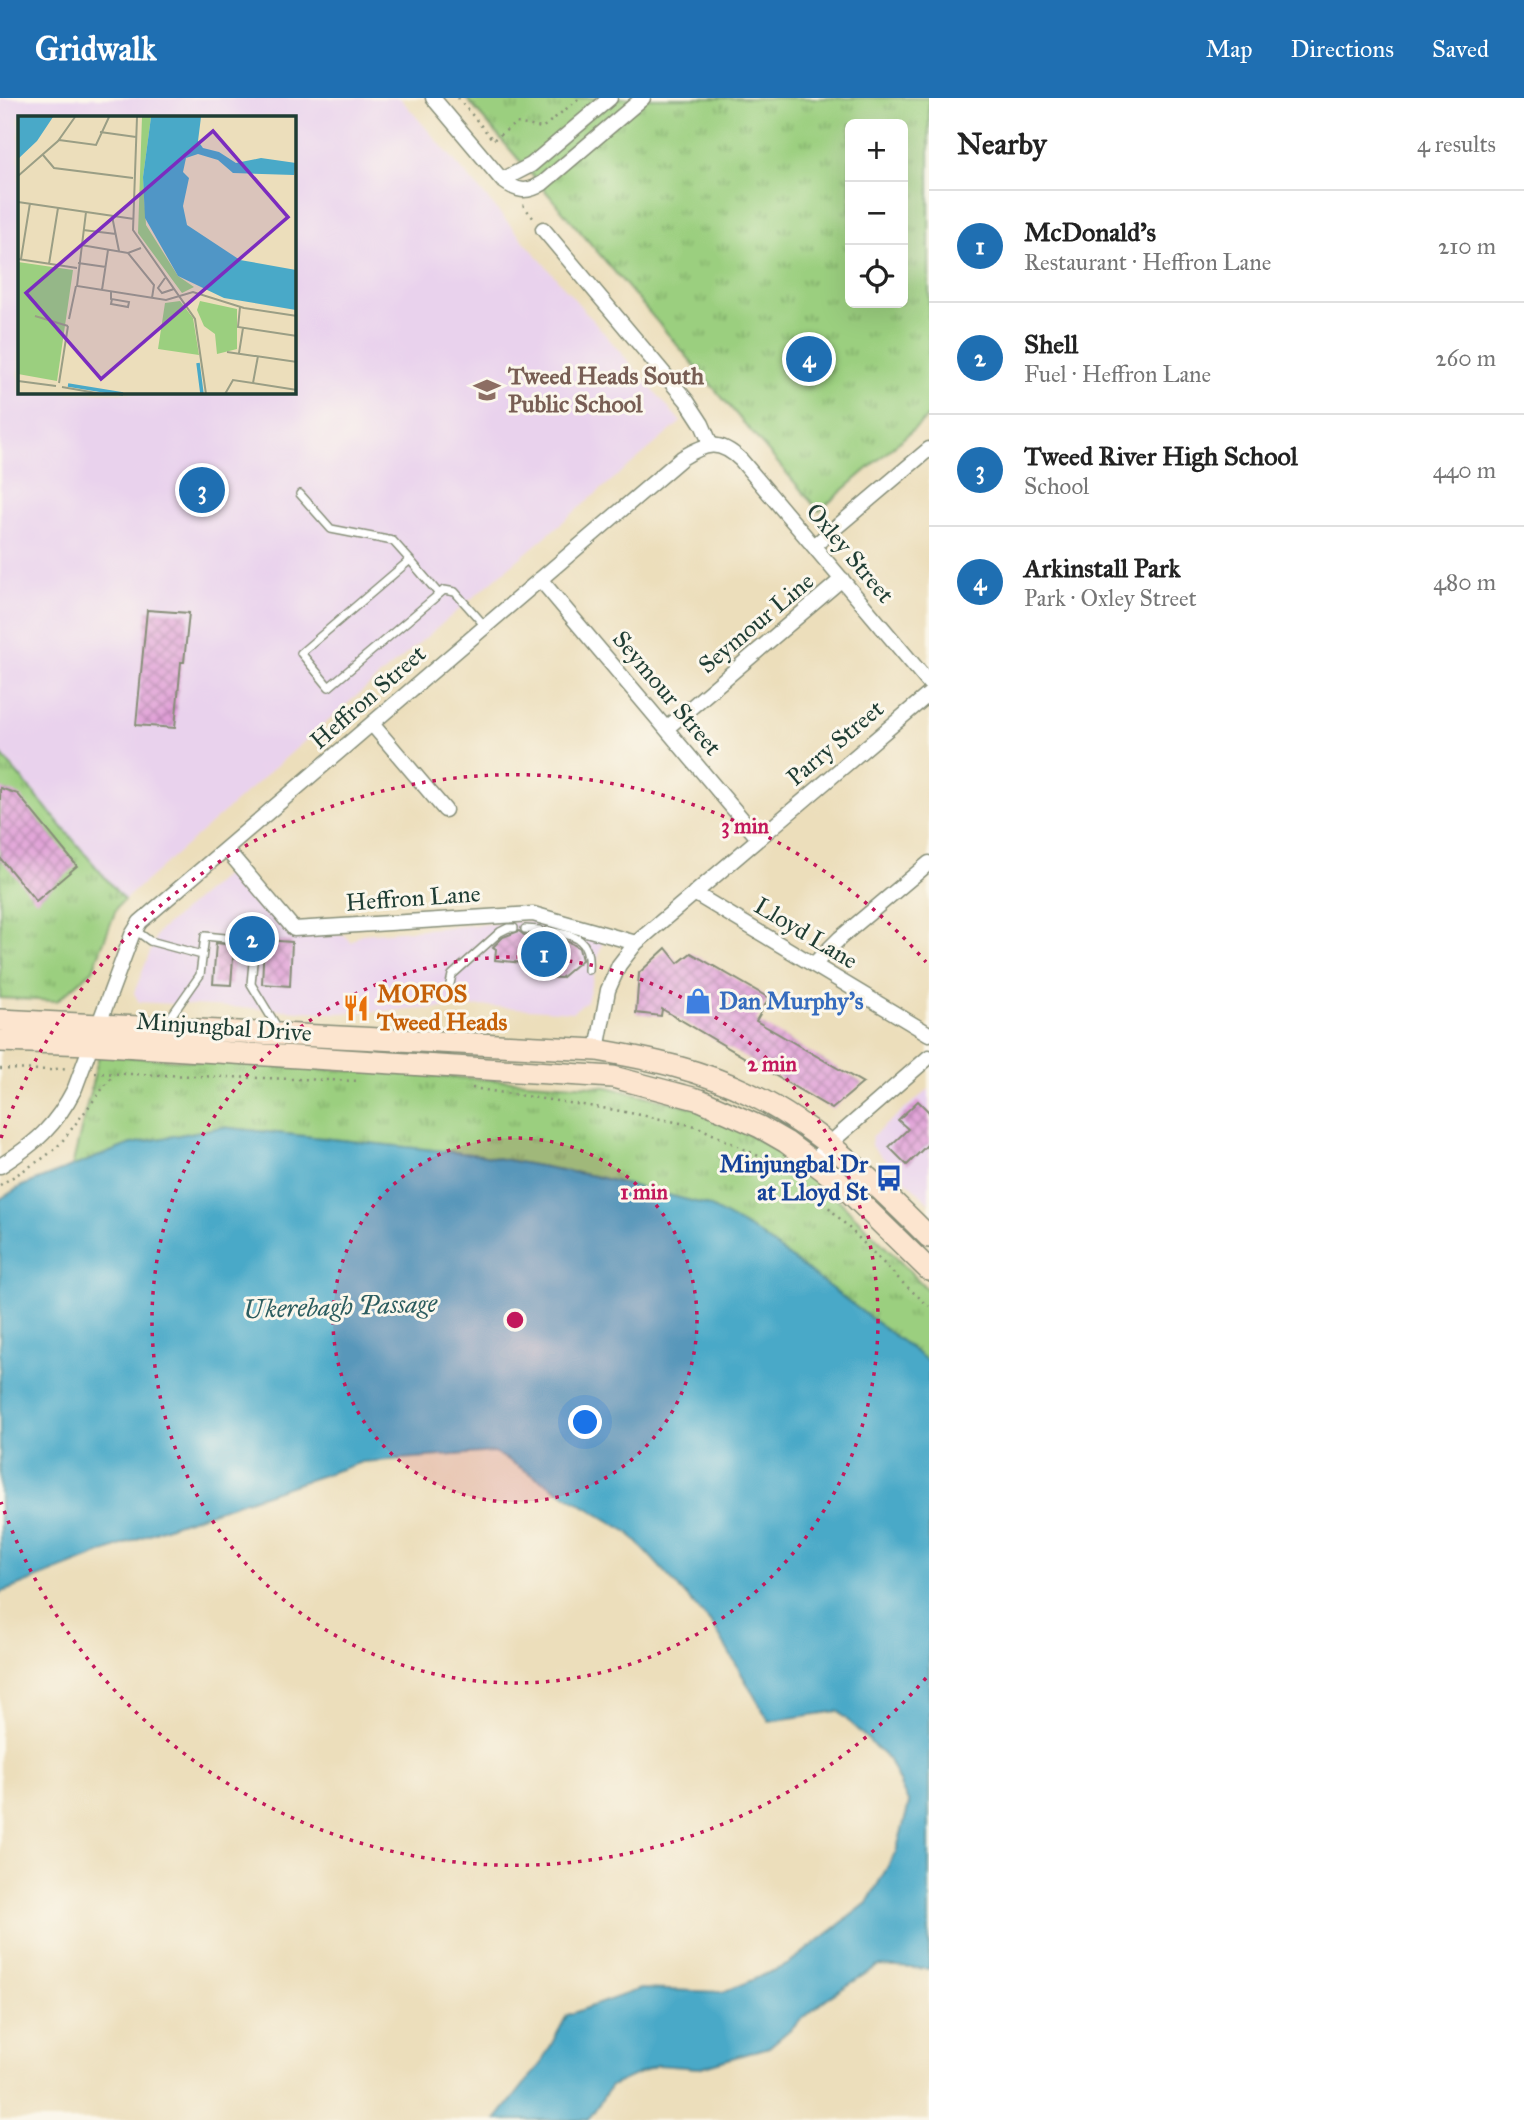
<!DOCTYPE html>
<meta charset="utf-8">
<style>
:root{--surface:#fff;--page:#f6f6f6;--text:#222;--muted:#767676;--line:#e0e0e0;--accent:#1f6fb2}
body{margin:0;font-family:"IM FELL Great Primer",serif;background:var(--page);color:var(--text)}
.controls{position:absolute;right:21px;top:21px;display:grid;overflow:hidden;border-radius:10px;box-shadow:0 7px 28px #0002}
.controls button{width:63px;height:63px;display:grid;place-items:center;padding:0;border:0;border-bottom:2px solid var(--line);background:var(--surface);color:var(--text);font:35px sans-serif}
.you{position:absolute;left:586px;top:1325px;width:24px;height:24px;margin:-18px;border:5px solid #fff;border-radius:50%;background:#1a73e8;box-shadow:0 0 0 10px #1a73e833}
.badge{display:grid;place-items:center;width:46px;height:46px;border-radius:50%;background:var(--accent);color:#fff;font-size:23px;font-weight:700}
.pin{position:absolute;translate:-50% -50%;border:4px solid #fff;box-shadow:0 2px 7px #0006}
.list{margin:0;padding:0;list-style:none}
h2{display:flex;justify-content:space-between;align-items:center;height:91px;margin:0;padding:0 28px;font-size:30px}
h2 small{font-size:23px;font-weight:400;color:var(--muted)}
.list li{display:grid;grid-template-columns:46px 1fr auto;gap:21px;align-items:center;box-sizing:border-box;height:112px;padding:0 28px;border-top:2px solid var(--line)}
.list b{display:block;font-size:26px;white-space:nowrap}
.list p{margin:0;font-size:23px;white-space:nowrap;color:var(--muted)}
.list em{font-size:23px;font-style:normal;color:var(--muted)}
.icon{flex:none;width:38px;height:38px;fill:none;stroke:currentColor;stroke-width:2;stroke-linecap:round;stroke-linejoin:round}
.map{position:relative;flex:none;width:929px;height:2022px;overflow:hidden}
header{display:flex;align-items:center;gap:42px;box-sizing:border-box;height:98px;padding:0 35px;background:var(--accent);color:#fff}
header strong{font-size:33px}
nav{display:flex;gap:38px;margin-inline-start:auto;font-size:24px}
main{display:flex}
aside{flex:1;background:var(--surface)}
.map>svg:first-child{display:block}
.built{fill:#e9d2ed;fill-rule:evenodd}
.park{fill:url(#park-tufts);stroke:#5d865a;stroke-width:2;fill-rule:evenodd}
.water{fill:#49a9c8;stroke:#34737e;stroke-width:2}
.building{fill:url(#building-cross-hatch)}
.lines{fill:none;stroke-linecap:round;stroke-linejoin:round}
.lane-casing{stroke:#868e78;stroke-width:10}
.street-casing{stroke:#868e78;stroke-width:17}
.secondary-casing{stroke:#868e78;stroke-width:24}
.path{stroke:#868e78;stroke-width:2.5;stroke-dasharray:2 5;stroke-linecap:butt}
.lane{stroke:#fff;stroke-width:7}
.street{stroke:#fff;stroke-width:14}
.secondary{stroke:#fce5cf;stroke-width:21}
.ring{fill:none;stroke:#c2185b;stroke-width:3.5;stroke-dasharray:3.5 7}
.labels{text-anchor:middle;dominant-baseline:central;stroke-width:6;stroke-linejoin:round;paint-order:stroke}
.education-label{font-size:24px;font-weight:bold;fill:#785e54;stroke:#fbf7ec;text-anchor:start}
.street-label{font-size:24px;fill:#1f3d34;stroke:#fbf7ec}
.food-label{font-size:24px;font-weight:bold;fill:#c56008;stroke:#fbf7ec;text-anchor:start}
.shop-label{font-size:24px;font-weight:bold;fill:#366cbe;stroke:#fbf7ec;text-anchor:start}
.transit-label{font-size:24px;font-weight:bold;fill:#164399;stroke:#fbf7ec;text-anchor:end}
.water-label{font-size:26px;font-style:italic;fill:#2c5d60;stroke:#fbf7ec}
.inset-river{fill:none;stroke:#49a9c8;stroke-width:3.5}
.inset-road{fill:none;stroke:#9a9e85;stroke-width:2}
.view{fill:#7b2cbf;fill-opacity:0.15;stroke:#7b2cbf;stroke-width:3.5}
.inset-edge{fill:none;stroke:#1f3d34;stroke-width:3.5}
.centre{fill:#c2185b;stroke:#fbf7ec;stroke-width:3.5}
.ring-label{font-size:21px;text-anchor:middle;font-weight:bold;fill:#c2185b;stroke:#fbf7ec;stroke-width:6;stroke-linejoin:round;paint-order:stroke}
</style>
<header>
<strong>Gridwalk</strong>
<nav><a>Map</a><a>Directions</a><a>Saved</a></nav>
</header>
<main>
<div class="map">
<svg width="929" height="2022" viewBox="0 0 929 2022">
<defs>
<pattern id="park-tufts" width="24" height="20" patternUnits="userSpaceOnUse" patternTransform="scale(1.75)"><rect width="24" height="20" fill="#9bcf7f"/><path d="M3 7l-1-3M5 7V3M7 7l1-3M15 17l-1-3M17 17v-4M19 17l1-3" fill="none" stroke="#7ea969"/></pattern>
<pattern id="building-cross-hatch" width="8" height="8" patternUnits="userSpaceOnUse" patternTransform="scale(1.75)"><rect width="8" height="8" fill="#e09fd7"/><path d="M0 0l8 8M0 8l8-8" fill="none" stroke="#b583af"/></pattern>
</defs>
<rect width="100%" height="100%" fill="#fbf7ec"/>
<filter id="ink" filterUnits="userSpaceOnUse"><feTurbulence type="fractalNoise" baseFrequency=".0143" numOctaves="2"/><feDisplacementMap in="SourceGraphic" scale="14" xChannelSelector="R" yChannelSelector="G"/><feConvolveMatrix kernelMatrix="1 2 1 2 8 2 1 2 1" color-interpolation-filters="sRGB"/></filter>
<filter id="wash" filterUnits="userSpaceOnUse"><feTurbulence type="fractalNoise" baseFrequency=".00686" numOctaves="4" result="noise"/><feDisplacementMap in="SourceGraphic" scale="28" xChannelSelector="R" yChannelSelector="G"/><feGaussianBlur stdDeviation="1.57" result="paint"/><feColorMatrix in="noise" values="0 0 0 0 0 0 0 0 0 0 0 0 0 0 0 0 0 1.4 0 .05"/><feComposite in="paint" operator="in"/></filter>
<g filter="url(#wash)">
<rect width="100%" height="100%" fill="#ecdebb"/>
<!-- built -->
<path class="built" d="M0 0H400L681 324 341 611 124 802 0 655ZM19 19H294V294H19Z
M234 770 295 838 344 837 351 844 361 836 537 822 603 842 587 903 572 914 488 908 339 915 139 904 134 895 158 834Z
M929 991V1105L871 1048 872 1038Z"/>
<!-- park -->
<path class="park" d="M466 0H929V318L819 413ZM850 26H903V205H850Z
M0 655 124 802 117 809 93 872 57 903 0 900Z
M99 957 607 989 705 1012 806 1069 929 1193V1264L759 1136 707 1107 594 1078 480 1057 222 1029 131 1046 72 1069Z"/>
<!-- water -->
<path class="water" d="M222 1029 480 1057 594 1078 707 1107 759 1136 929 1264V1871L878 1868 826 1901 769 1949 698 1970 657 1967 611 1988 588 2022H496L542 1964 567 1917 640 1891 724 1894 787 1867 867 1805 896 1754 909 1706 889 1662 838 1613 769 1623 713 1527 628 1434 494 1354 362 1364 170 1428 0 1495V1101L22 1088 131 1046Z"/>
<g id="blocks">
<!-- building -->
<path class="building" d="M147 512 189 515 184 564H181L175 630 136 627Z
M0 690 18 696 77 768 36 803 0 760Z
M519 833 524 837 539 838 543 836 571 845 579 850 582 862 561 880 547 879 548 868 495 862 496 851 493 849 503 839Z
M264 842 292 844 290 888 262 886Z
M216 845 234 847 231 887 213 886Z
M666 850 678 865 691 855 769 900 756 923 863 985 832 1011 662 911 661 918 636 915 639 875Z
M918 1003 929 1014V1045L907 1067 889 1049 908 1031 898 1022Z"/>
</g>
</g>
<g filter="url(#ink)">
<use href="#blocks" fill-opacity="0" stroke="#868e78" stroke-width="2"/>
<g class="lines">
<!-- lane casing -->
<g class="lane-casing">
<path id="lane" d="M300 396 331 431 393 443 410 462
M439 496 410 462 301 555 329 589 444 492 455 494 485 528
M525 831 539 832
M135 832 150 843 202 857
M548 833C575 838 591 839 588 872
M450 886 452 877 500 834 508 830H514
M165 927 200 877 205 838 255 843 251 886 279 932"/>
</g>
<!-- street casing -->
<g class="street-casing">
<path id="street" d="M433 0 502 82C517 93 526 96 543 85L643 0
M502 82 531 67 610 0
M543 131 687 303 702 326 711 347
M814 448 929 351
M540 481 758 740
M372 626 445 712
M667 630 842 481
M226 751 294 831 533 816 636 845
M694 795 929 936
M814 866 840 840 929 765
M597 952 608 892 619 867 636 845 929 596
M814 1063 829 1046 929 959
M0 1068C36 1045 55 1029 75 990L132 837 140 824 682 360C706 345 719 341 741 362L929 585"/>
</g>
<!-- secondary casing -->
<g class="secondary-casing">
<path id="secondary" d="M0 922 597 952C650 961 702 972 750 996 820 1030 875 1085 929 1139
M0 943 91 946 613 979 700 1002 760 1029 786 1044 838 1083 929 1172"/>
</g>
<!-- path -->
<path class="path" d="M458 0 493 42 516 25 542 30 580 0
M523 107 534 121
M0 971 51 972 61 970 68 971
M95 975 361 983
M472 990 615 1012 696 1028 796 1076 905 1187 929 1208
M0 1087 45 1059 60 1046 114 976"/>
<!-- lane -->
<use href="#lane" class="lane"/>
<!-- street -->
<use href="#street" class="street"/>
<!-- secondary -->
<use href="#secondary" class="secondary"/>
</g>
</g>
<!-- distance rings -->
<circle cx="515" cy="1222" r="182" fill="#c2185b" fill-opacity=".12"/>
<g class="ring">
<circle cx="515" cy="1222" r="182"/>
<circle cx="515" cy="1222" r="363"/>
<path d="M926 1580A545 545 0 0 1 1 1404M1 1040A545 545 0 0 1 926 864"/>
</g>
<!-- icons -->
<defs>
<g id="school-bare" transform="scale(2.1)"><path d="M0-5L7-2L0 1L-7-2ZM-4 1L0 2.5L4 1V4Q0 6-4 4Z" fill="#8d6e63" stroke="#fbf7ec" stroke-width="2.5" paint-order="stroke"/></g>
<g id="shop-bare" transform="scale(2.1)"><path d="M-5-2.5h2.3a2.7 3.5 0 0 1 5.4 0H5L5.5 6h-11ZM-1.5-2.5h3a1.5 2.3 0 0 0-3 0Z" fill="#3f7fe0" stroke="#fbf7ec" stroke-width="2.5" paint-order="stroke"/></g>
<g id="restaurant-bare" transform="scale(2.1)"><path d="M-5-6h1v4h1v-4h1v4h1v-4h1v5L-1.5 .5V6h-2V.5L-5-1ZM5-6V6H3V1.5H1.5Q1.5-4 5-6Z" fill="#e8710a" stroke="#fbf7ec" stroke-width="2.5" paint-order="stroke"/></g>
<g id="bus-bare" transform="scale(2.1)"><path d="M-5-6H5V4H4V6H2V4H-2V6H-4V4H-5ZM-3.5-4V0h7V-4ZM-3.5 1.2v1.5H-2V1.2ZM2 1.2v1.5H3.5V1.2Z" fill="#1a4fb4" stroke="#fbf7ec" stroke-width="2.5" paint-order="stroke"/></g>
</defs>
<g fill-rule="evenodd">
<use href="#school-bare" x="487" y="292"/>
<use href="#shop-bare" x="698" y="903"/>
<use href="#restaurant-bare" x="356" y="910"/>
<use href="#bus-bare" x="889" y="1080"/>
</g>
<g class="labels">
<!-- education labels -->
<g class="education-label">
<text x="508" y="278">Tweed Heads South<tspan x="508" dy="28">Public School</tspan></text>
</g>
<!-- street labels -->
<g class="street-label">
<text transform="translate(850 455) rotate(50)">Oxley Street</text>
<text transform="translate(756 525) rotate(-40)">Seymour Line</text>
<text transform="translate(667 595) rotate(50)">Seymour Street</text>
<text transform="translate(368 599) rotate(-41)">Heffron Street</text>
<text transform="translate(835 645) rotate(-40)">Parry Street</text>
<text transform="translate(413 800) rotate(-4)">Heffron Lane</text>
<text transform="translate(806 835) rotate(31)">Lloyd Lane</text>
<text transform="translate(224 929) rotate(4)">Minjungbal Drive</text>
</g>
<!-- food labels -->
<g class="food-label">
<text x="377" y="896">MOFOS<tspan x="377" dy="28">Tweed Heads</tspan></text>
</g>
<!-- shop labels -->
<g class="shop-label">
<text x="719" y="903">Dan Murphy's</text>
</g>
<!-- transit labels -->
<g class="transit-label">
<text x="868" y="1066">Minjungbal Dr<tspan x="868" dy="28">at Lloyd St</tspan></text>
</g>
<!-- water labels -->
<g class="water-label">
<text transform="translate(340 1208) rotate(-2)">Ukerebagh Passage</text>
</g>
</g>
<!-- overview -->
<g transform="translate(18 18)">
<rect width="278" height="278" fill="#ecdebb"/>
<path d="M182 185 219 193V233L199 238 197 218 186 210 179 194Z" fill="#9bcf7f"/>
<path d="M124 1H133L125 61 128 109 160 160 176 171 164 177 120 117ZM0 146 55 154 39 265 0 258ZM162 185 175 202 181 239 140 233 147 187Z" fill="#9bcf7f"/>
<path d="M0 1H35L19 25 0 43ZM133 1H183L180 25 185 32 201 36 218 47 243 42 278 47 276 59 215 57 200 44 180 38 168 42 165 56 171 62 165 90 169 109 222 144 278 154V194L206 182 160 160 127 102 125 61Z" fill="#49a9c8"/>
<path class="inset-river" d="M180 247 184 278M50 269 105 278"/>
<path class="inset-road" d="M119 1 115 114 177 203 188 278M82 16 118 21M41 24 78 29 91 1M25 39 36 52 115 62M0 60 40 25 57 1M0 86 116 103M68 96 59 170 148 184 175 176 226 192 279 200M94 100 101 135M65 114 98 118M63 129 110 137 123 132M110 137 136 169 134 182M0 143 59 152M3 143 12 87M60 147 88 151M31 148 40 92M147 162 140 172 144 177 156 173M84 174 90 134M93 176V183L111 186 110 191 93 188 94 183M222 191 220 211 279 220M17 200 50 210M51 203 58 170M209 236 279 246M221 237 225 212M0 265 38 270M41 267 50 210M235 267 240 240M44 271 84 278M207 278 215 264 279 274"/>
<path class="view" d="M195 15 270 101 83 263 8 177Z"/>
<rect width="278" height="278" class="inset-edge"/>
</g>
<circle cx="515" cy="1222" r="10" class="centre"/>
<g class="ring-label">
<text x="745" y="735">3 min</text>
<text x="772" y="973">2 min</text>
<text x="644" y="1101">1 min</text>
</g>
</svg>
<div class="controls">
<button>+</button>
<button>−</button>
<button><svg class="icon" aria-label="locate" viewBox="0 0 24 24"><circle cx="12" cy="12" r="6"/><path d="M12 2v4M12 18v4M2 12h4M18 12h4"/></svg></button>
</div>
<div class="you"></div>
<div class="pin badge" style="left:544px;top:856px">1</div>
<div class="pin badge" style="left:252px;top:841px">2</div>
<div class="pin badge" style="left:202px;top:392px">3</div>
<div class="pin badge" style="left:809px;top:261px">4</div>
</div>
<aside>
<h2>Nearby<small>4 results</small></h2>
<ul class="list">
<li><span class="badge">1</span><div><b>McDonald's</b><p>Restaurant · Heffron Lane</p></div><em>210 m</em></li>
<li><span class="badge">2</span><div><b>Shell</b><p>Fuel · Heffron Lane</p></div><em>260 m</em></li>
<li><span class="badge">3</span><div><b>Tweed River High School</b><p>School</p></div><em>440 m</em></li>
<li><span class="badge">4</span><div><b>Arkinstall Park</b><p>Park · Oxley Street</p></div><em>480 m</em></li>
</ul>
</aside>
</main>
